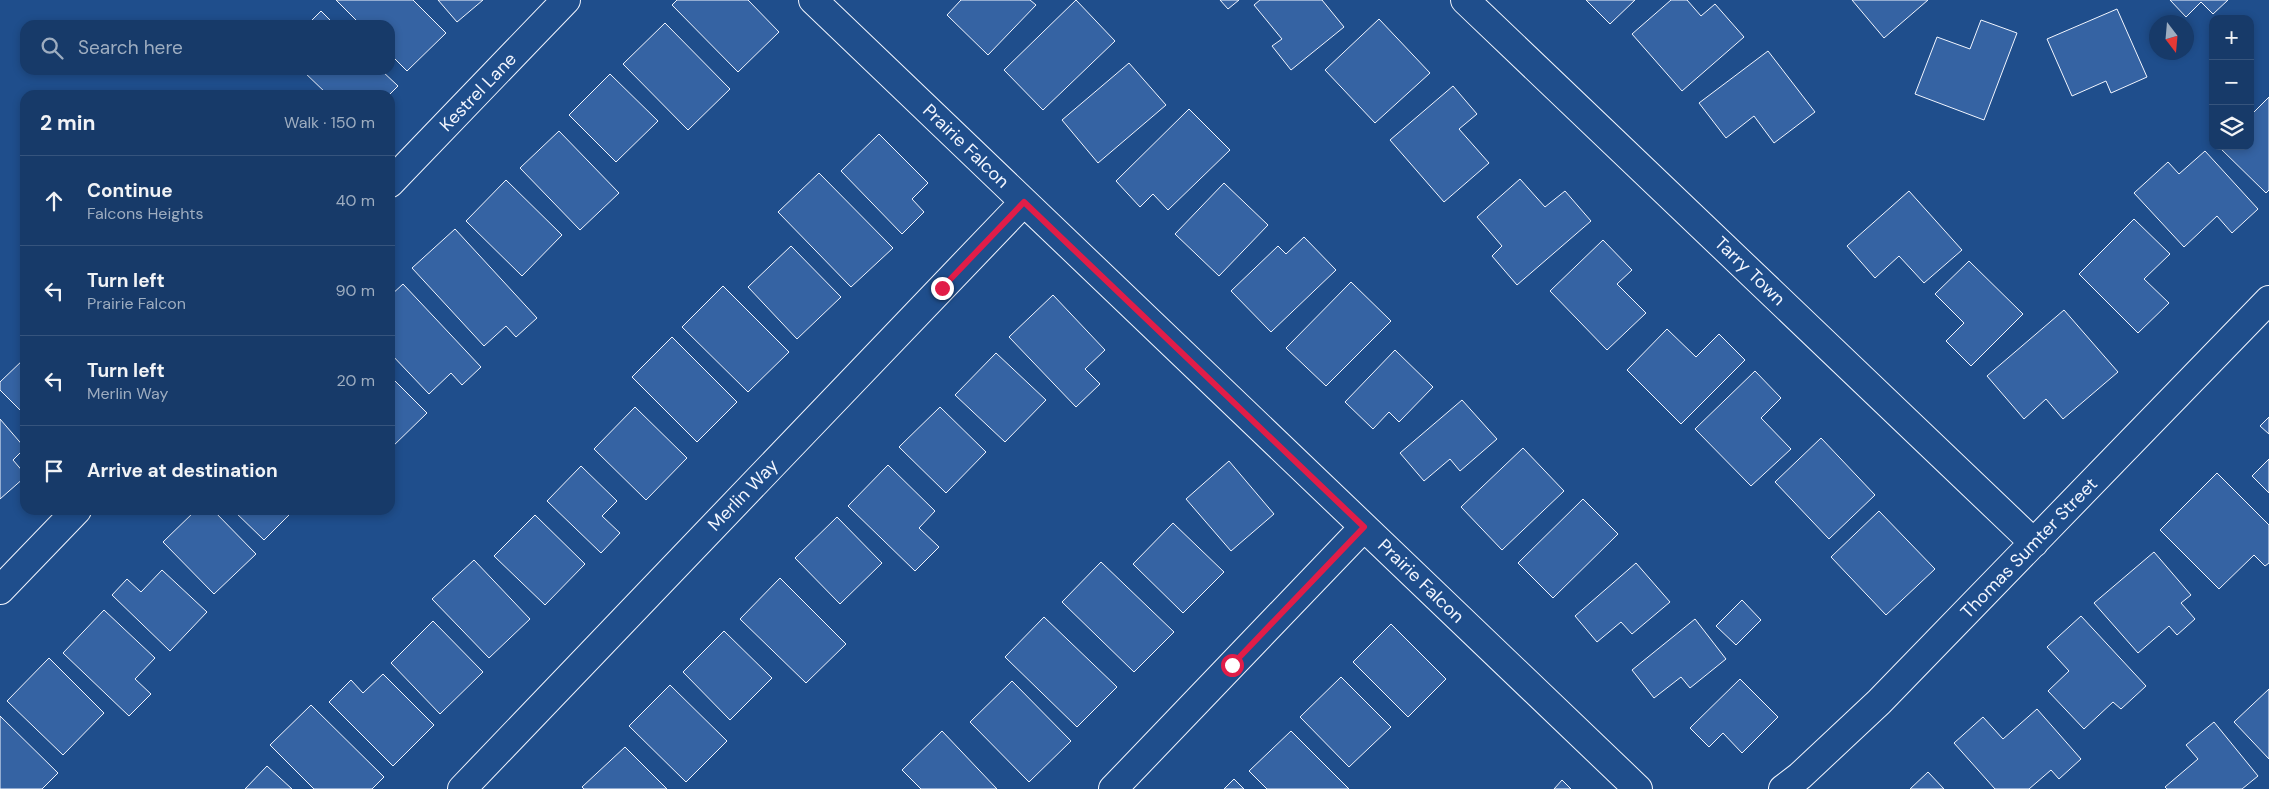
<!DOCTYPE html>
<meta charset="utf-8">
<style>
:root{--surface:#173a69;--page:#20416f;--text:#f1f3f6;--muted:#9eadc0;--line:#36547d}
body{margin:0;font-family:"DM Sans",sans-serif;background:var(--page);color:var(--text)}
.controls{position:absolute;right:15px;top:15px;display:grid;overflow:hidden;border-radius:10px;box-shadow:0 2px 8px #0003}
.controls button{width:45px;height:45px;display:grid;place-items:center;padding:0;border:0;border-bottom:1px solid var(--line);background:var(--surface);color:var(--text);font:25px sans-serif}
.compass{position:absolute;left:2149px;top:15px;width:45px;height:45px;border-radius:50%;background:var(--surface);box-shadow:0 2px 8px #0003;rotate:164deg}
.stop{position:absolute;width:15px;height:15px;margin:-11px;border:4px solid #e11d48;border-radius:50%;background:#fff}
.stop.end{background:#e11d48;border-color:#fff;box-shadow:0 1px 5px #0008}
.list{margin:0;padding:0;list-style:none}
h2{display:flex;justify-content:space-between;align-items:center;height:65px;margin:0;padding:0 20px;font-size:21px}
h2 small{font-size:16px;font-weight:400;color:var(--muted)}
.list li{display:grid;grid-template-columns:32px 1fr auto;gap:15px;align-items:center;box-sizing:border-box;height:90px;padding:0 20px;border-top:1px solid var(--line)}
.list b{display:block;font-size:19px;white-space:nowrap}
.list p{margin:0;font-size:16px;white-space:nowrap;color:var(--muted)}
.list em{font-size:16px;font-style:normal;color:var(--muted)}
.icon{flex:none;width:28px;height:28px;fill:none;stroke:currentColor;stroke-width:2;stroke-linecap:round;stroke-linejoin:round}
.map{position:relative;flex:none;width:2269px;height:789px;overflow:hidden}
.search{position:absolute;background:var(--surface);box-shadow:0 2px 8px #0003;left:20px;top:20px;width:375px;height:55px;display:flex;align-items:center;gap:12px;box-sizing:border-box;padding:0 18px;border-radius:15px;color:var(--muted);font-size:19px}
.panel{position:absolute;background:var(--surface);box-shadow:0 2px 8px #0003;left:20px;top:90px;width:375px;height:425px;border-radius:15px}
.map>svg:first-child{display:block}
.building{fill:#3563a3;stroke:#f2f6ff}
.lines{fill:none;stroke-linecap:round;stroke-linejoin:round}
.minor-casing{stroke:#f2f6ff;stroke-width:30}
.minor{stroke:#1f4e8c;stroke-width:28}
.route{stroke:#e11d48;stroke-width:6}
.labels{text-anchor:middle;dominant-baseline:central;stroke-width:4;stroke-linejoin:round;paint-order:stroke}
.street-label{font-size:18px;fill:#f2f6ff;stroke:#1f4e8c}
</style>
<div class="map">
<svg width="2269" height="789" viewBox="0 0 2269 789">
<rect width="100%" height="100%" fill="#1f4e8c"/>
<!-- building -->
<path class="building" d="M336 0H413L446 33 407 71 390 54V25H361Z
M438 0H483L457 22Z
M677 0H748L779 32 738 72 672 5Z
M961 0H1030L1036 5 988 55 947 15Z
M1076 0 1115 41 1043 110 1004 70Z
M1220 0H1239L1228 9Z
M1260 0H1322L1344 27 1291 70 1272 46 1282 39 1254 5Z
M1586 0H1635L1610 24Z
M1671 0H1687L1701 16 1715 4 1744 37 1682 91 1632 34Z
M1852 0H1928L1884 38Z
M2170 0H2228L2213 14 2201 2 2186 17Z
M2117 9 2147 77 2111 93 2106 81 2072 96 2047 39Z
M321 11 335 25H307Z
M1379 19 1430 73 1375 123 1325 70Z
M1981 20 2017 33 1984 120 1915 94 1937 37 1970 49Z
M665 23 730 89 688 130 623 64Z
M1768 51 1815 112 1774 143 1754 116 1726 138 1699 103Z
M1129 63 1166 105 1098 163 1062 120Z
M302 70H381L398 86 389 95H328Z
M610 74 658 121 616 162 569 115Z
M1453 86 1477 114 1459 129 1489 163 1444 202 1390 140Z
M2269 97V190L2266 193 2219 147 2250 146V116Z
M1189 109 1230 150 1168 210 1153 194 1140 207 1116 181Z
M559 131 619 193 580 230 520 168Z
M879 134 928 183 912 199 924 212 902 234 841 171Z
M2205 151 2258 209 2232 233 2217 216 2184 247 2134 193 2168 162 2179 174Z
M819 173 893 248 851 287 778 212Z
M1520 179 1545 207 1565 191 1591 221 1517 285 1492 256 1502 246 1477 217Z
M506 180 562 235 522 276 466 221Z
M1224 183 1268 225 1219 276 1175 234Z
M1909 191 1962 250 1924 283 1899 256 1875 278 1847 246Z
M2134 219 2170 254 2144 279 2169 303 2138 333 2079 274Z
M455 229 537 318 516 337 506 326 484 346 412 268Z
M1304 237 1336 270 1271 332 1231 291 1278 246 1286 254Z
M1603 240 1632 270 1617 284 1646 313 1607 350 1550 291Z
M791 246 841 297 797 339 748 287Z
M1969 261 2023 314 1971 366 1946 341 1964 323 1935 294Z
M1351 282 1391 321 1326 386 1286 348Z
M403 284 481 367 462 385 451 373 429 394 390 353V296Z
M723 286 789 352 748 392 682 327Z
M1053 295 1105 350 1085 369 1100 384 1076 407 1009 337Z
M2064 310 2118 372 2063 419 2046 399 2024 419 1987 376Z
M1667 329 1696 357 1719 334 1745 360 1681 424 1627 370Z
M672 337 737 402 697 442 632 377Z
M1395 350 1433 387 1399 422 1389 412 1373 429 1345 402Z
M996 353 1046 400 1005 442 955 395Z
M25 358V415L0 390V382Z
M1755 371 1781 398 1761 418 1791 449 1751 486 1695 429Z
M390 376 427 413 390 449Z
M1462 400 1497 439 1460 471 1450 459 1424 481 1400 453Z
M635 407 687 458 646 500 594 449Z
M940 407 986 452 946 493 899 447Z
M2269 417V434L2260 426Z
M0 419 25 448 13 460 25 474V477L0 499Z
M1821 438 1875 495 1829 539 1775 482Z
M1523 448 1564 491 1502 550 1461 507Z
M2269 459V493L2252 476Z
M1229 461 1274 514 1231 551 1186 499Z
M888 465 935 511 919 528 939 547 915 571 848 506Z
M581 466 617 501 602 516 620 533 601 553 547 501Z
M2217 473 2269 525V563L2265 566 2254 555 2219 589 2160 530Z
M1583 499 1618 534 1553 598 1518 563Z
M196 510H213L256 554 214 594 163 542Z
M233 510H294L264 540Z
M1879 511 1935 569 1886 615 1831 557Z
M535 515 585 564 545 605 494 556Z
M837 517 882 563 840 604 795 558Z
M1173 523 1224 572 1183 613 1133 564Z
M2154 552 2191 595 2181 603 2195 619 2177 635 2169 626 2138 653 2094 603Z
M474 560 530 619 489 658 432 599Z
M1101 562 1174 632 1134 672 1062 602Z
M1636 563 1670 602 1632 634 1621 622 1597 642 1575 616Z
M162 570 207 612 170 651 112 595 127 579 141 592Z
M780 578 846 644 806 683 740 619Z
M1742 600 1761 620 1736 645 1716 626Z
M104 610 155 658 135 679 151 694 129 716 63 653Z
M2081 616 2146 686 2121 709 2113 702 2084 729 2048 691 2069 671 2047 647Z
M1044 617 1117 687 1077 727 1005 657Z
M1695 619 1726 659 1690 688 1681 677 1654 698 1632 670Z
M433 621 483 672 440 714 391 663Z
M1391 624 1446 679 1408 717 1353 662Z
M724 631 772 678 730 720 683 672Z
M49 658 104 713 63 755 7 701Z
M383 674 434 725 393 766 329 702 351 680 363 693Z
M1341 677 1391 727 1349 767 1300 717Z
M1740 679 1778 717 1742 753 1723 733 1709 747 1690 728Z
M1012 681 1071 741 1029 782 970 722Z
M670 685 727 741 686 782 629 726Z
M2269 689V759L2234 722Z
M311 705 384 777 372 789H314L270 745Z
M2037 709 2081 759 2059 779 2051 770 2029 789H1995L1954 743 1983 717 2003 739Z
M0 716 58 773 42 789H0Z
M2214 722 2258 776 2242 789H2167L2165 787 2198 759 2186 745Z
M942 731 997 789H921L902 770Z
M1291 731 1349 789H1267L1249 771Z
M625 747 667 789H584L582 787Z
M267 766 292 789H245Z
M1928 772 1944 789H1910Z
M1234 779 1244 789H1224Z
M1562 780 1571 789H1554Z"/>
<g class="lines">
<!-- minor casing -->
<g class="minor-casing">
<path id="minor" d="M813 0 1638 789
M1465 0 2034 543
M390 183 566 0
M0 590 77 510
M462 789 1024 202
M1113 789 1364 527
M1783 789 1800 776 1879 702 2269 300"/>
</g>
<!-- minor -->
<use href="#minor" class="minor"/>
</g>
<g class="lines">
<!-- route -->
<path class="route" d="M942 288 1024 202 1364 527 1232 665"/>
</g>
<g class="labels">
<!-- street labels -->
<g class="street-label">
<text transform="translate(478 92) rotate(-46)">Kestrel Lane</text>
<text transform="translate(966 146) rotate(44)">Prairie Falcon</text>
<text transform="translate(1750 271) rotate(44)">Tarry Town</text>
<text transform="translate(743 495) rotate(-46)">Merlin Way</text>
<text transform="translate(2029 548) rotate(-46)">Thomas Sumter Street</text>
<text transform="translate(1421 581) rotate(44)">Prairie Falcon</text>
</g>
</g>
</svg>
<div class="controls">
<button>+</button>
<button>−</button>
<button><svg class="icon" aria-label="layers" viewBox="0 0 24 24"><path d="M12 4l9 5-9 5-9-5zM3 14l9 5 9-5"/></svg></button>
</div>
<svg class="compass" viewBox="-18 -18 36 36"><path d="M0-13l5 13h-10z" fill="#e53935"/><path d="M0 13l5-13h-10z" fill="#9eadc0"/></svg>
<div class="stop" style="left:1232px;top:665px"></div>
<div class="stop end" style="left:942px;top:288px"></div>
<div class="search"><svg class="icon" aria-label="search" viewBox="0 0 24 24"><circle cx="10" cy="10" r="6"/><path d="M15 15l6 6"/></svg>Search here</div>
<section class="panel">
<h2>2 min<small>Walk · 150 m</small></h2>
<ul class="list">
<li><svg class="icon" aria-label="ahead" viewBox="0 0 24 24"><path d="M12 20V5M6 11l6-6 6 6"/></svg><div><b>Continue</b><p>Falcons Heights</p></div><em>40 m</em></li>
<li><svg class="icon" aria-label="left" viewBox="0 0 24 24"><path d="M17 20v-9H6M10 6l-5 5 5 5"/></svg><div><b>Turn left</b><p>Prairie Falcon</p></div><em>90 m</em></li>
<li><svg class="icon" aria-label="left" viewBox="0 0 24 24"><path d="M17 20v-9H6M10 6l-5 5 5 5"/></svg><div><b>Turn left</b><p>Merlin Way</p></div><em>20 m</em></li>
<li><svg class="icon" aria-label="arrive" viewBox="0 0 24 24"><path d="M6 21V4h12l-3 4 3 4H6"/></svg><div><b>Arrive at destination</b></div></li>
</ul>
</section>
</div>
